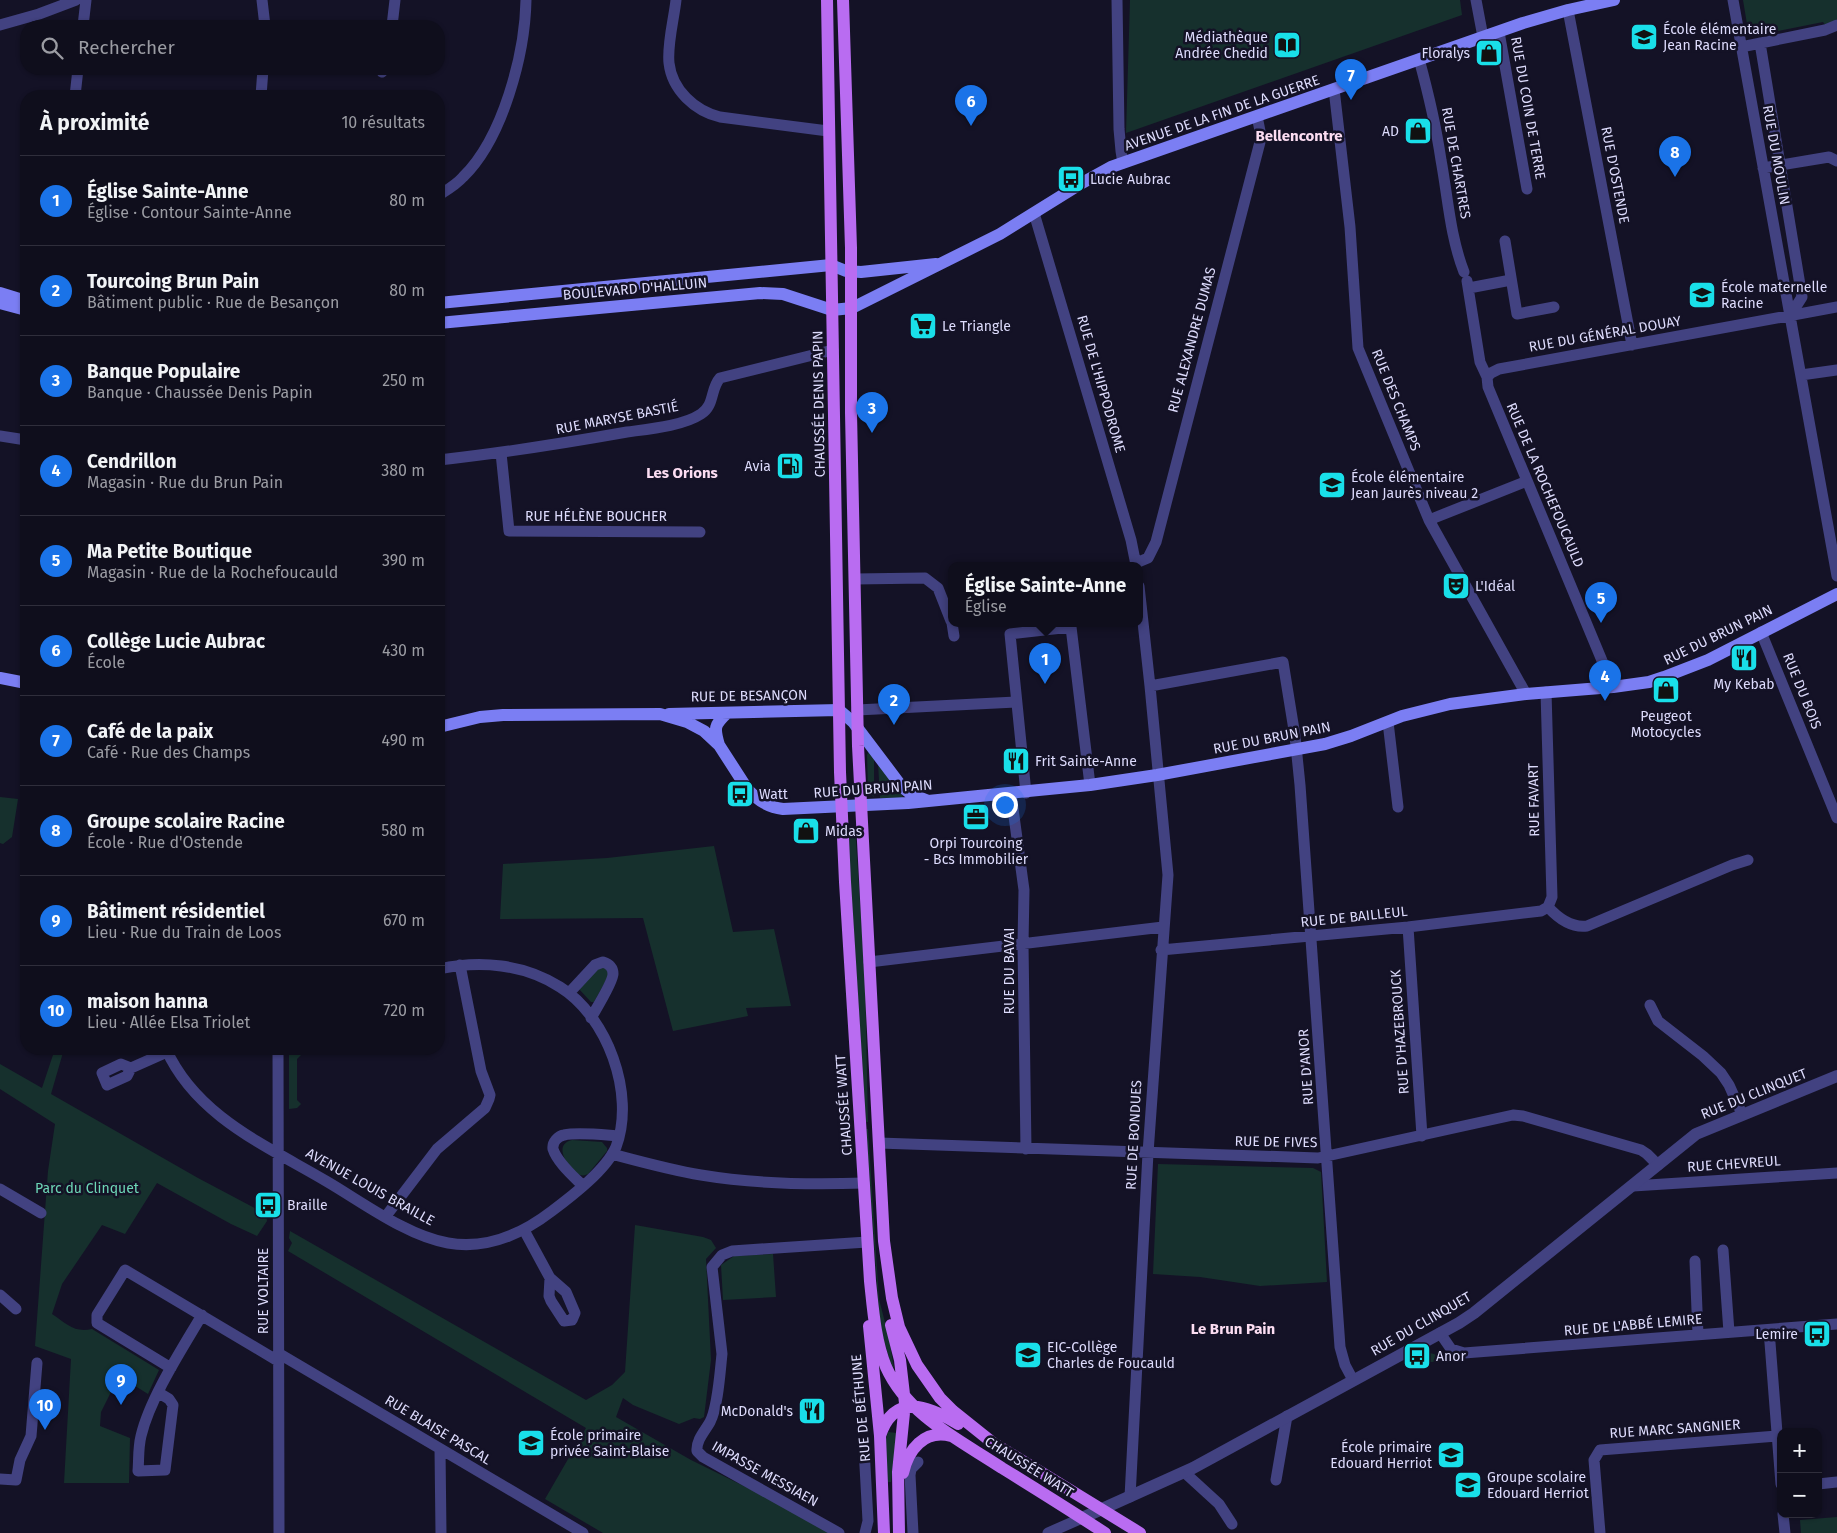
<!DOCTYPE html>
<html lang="fr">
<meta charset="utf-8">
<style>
:root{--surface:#0f0e1c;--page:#1d1c29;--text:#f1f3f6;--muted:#9b9ca3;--line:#2f2e3b;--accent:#1a73e8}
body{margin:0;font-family:"Fira Sans",sans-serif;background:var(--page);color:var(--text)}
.controls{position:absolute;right:15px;bottom:15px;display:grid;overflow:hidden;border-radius:10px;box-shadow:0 1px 4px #0004}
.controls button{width:45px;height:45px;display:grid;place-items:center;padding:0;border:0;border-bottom:1px solid var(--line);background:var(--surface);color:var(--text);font:25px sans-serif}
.you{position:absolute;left:1004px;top:804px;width:18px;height:18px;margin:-12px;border:4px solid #fff;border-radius:50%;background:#1a73e8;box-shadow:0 0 0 8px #1a73e833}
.badge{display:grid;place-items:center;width:32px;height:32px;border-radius:50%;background:var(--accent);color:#fff;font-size:16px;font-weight:700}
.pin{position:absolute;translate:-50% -41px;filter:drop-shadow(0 1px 2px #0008)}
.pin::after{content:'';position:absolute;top:26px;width:18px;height:15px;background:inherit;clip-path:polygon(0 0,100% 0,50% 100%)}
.popup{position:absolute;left:948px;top:562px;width:195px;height:65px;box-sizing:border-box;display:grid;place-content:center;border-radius:10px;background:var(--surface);filter:drop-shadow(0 1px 4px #0005);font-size:16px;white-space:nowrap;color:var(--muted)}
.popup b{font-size:19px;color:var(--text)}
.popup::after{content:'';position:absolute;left:50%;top:100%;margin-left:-10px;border:10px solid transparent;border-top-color:var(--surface)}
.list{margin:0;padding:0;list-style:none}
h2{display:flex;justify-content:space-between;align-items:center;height:65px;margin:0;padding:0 20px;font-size:21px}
h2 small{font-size:16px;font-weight:400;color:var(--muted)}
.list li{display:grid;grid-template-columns:32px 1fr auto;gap:15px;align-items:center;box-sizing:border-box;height:90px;padding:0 20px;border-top:1px solid var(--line)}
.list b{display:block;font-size:19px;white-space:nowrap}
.list p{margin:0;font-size:16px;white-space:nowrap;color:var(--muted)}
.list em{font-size:16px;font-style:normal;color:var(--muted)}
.icon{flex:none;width:28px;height:28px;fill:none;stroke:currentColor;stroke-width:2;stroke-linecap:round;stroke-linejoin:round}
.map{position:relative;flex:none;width:1837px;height:1533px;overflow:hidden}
.search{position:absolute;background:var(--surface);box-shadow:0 1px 4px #0004;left:20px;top:20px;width:425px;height:55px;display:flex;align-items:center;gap:12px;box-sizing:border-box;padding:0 18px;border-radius:20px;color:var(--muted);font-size:19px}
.panel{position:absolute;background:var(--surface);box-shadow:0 1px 4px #0004;left:20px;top:90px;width:425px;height:965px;border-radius:20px}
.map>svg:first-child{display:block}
.green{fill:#16302d}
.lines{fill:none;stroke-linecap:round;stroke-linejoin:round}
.minor{stroke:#424281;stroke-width:11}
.tertiary{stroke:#424281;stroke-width:12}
.secondary{stroke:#7b7ef3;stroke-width:12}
.primary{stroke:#b96cf1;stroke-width:12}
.labels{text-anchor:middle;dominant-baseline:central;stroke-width:5;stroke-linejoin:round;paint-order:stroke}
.poi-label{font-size:14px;fill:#dddbfc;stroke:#141226;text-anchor:start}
.street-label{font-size:14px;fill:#dddbfc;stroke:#141226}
.park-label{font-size:14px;fill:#6dd6b6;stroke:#141226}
.neighbourhood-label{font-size:15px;font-weight:bold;fill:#fcddf2;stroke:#141226}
</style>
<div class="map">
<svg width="1837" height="1533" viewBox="0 0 1837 1533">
<rect width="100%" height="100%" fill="#141226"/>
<!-- green -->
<path class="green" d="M1130 0H1460L1462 15 1126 133Z
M1743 0H1837V19L1826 26 1823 22 1778 31V27L1750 33 1748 30Z
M869 751 874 756V797L869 793 868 789 867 755Z
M878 763 902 795 903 798 888 799 880 798Z
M0 797 18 799 12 837 3 844 0 843Z
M847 827H855L865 976 868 1122H866Z
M714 846 733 932 774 929 791 1006 746 1008 748 1016 673 1031 643 918 500 919 503 864 607 858Z
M597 967 606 968 609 975 594 1002H591L579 989Z
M55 1049H64L51 1094 198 1178 266 1214 267 1221 257 1236 231 1224 157 1183 125 1234 102 1225 62 1284 52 1314C67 1324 74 1333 92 1329L159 1370 148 1394 119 1376 101 1412 100 1426 130 1438 129 1483H64L71 1359 35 1346 48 1171 55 1124 0 1089V1064L42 1088Z
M289 1052H297L301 1055 297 1059V1100L301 1104 297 1108 289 1109Z
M866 1129H868L879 1299 889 1338 894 1369 890 1361 880 1327Z
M572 1140 602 1142 607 1148V1151L588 1174C585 1175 584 1176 580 1175 572 1173 550 1145 572 1140Z
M1158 1164 1313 1168 1321 1172 1327 1282 1260 1286 1200 1277 1153 1274Z
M635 1225 703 1237 711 1240 716 1248 706 1259 711 1360 704 1417 700 1419 694 1418 679 1424 633 1405 623 1398 616 1417 691 1460 760 1494 831 1533H603L545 1499 586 1428 288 1251 292 1243 289 1238 290 1231 586 1400 612 1385 625 1372Z
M773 1254 776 1297 723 1300 721 1265 734 1256Z
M1425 1352 1434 1354 1442 1359V1361L1409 1364V1361Z
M888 1432 897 1433 891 1482H887L886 1439Z
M1837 1517V1533H1801L1800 1520Z"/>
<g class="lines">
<!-- minor -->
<path class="minor" d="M262 0 265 26
M676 0C674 19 667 44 669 63 672 90 695 111 720 117L828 131
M1117 0 1119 129 1121 151 1123 163
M1476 0 1483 37
M1733 0 1837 576
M1568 10 1632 345
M0 25 39 14 76 0
M83 26 86 0
M392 26 395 0
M1499 32 1527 189
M1760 43 1802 297 1790 316
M1741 47 1825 30 1837 25
M1419 59C1428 92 1436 126 1441 160 1448 198 1450 236 1464 272
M382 72 383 69
M1334 89 1350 227 1358 348 1429 520 1526 694
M75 96 78 69
M261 96 263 69
M1763 168 1829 157 1837 161
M439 195C447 190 456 185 463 177 503 138 525 54 526 0
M1034 213 1131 540 1136 565
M1505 241 1517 314 1554 307
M1467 281 1480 362 1487 377 1488 387 1613 687
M1469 288 1511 280
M1801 375 1837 370
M1487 377 1491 373 1499 369 1837 307
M0 436 26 440
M501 453 509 531 700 532
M439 460C502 453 565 443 627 432 649 429 683 426 701 414 715 405 710 389 720 378L833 350
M1429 520 1527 481
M1136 563 1148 558 1156 542 1260 142V131L1257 116
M855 579 925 578 938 588 951 621
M952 623 954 636
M1761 632 1837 818
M1150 686 1283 662 1295 736 1300 785 1340 1347 1345 1365 1353 1380
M1546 692 1552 897 1548 907
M857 710 1016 702
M1388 722 1398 807
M1026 793 1010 634 1071 627 1090 785
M1011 794 1024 890 1023 944 1026 1149
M1548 907C1558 918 1571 928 1587 926L1732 865 1748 860
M1408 927 1422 1136
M1161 950 1408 927 1541 911 1548 907
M869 962 1163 927
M569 993 595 965 603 962C609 964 613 967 613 974 613 982 596 1009 591 1018
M1650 1005 1658 1021 1703 1056 1721 1073 1729 1085 1742 1114
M166 1049C196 1116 265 1145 326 1181 362 1202 407 1236 448 1243 487 1250 522 1234 552 1211 572 1196 606 1170 616 1147 636 1094 607 1016 560 987 524 964 480 960 439 969
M278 1049 279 1533
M131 1068 127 1076 107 1085 102 1073 121 1064 131 1068 167 1052
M879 1143 1318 1158 1513 1115 1523 1116 1641 1150 1647 1154 1658 1165
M612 1154C642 1162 671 1170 701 1175 755 1184 810 1185 864 1183
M582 1185C573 1176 557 1162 553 1149 552 1142 558 1136 564 1135 578 1132 604 1135 619 1136
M1633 1186 1837 1173
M0 1189 41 1213
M386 1216 437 1149 485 1108 489 1099 490 1095 481 1071 460 965
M524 1230 550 1278 549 1296 551 1301 564 1321 572 1320 575 1313 566 1292 550 1278
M1723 1250 1729 1332
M1695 1261 1698 1335
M0 1295 16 1309
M1769 1330 1781 1484
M1440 1333 1451 1349 1464 1353 1837 1324
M278 1353 583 1533
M171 1368 97 1323V1315L125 1270 278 1361
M159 1393 169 1399 173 1405 165 1470 138 1471C139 1459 138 1448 141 1436 150 1398 182 1349 202 1315
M864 1448 868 1521 865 1533
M440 1449 441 1533
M1184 1472 1219 1504 1232 1524
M0 1479 16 1480 20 1460 31 1436 37 1363
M1276 1480 1287 1416
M1818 1484 1837 1482
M1130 1497 1148 1153 1168 875 1150 686 1139 586
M1783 1514 1785 1533
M839 1533 703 1457 697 1451C696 1440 705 1431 710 1422 718 1407 720 1372 722 1354L712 1267 722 1255 732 1251 867 1242
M913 1533 910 1475 911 1469 918 1462
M1048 1533 1082 1518
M1600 1533 1594 1460 1600 1450 1777 1436"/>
<!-- tertiary -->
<path class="tertiary" d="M1082 1518 1193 1468 1459 1323 1474 1313 1696 1134 1837 1076"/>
<!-- secondary -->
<path class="secondary" d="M0 293 26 301
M0 303 26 310
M439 303 831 265 846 271 861 272 936 264
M439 323 760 293 783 294 832 310 852 308 1000 234 1082 183 1111 167 1523 23 1568 10 1614 0
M0 678 26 683
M669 714 839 710 853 722 902 787 911 794 926 800
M439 727 480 717 503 715 660 714 687 722 704 731 719 745 748 790C759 801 768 807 783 809L908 803 1090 785 1157 775 1325 744 1351 736 1402 716 1450 704 1526 694 1613 687 1649 682 1664 677 1708 660 1837 594
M719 745C714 728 714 725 727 713"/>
<!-- primary -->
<path class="primary" d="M827 0 840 772 845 882 870 1281C873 1309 875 1340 886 1367 908 1416 960 1440 1002 1468 1036 1489 1071 1511 1105 1533
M843 0 851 248V413L858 746 884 1241 892 1298 899 1327 917 1365 940 1398 953 1411 993 1443 1140 1533
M891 1325 900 1360 905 1403 898 1472 899 1533
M869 1326 880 1436 884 1533
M880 1436C894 1392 929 1406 958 1424
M903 1473C908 1450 924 1429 951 1436"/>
</g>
<!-- icons -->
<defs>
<g id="school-square" transform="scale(1.4375)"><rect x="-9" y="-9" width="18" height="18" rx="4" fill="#19dfe9" stroke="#141226"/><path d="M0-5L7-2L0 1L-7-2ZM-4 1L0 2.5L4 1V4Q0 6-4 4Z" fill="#111"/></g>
<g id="library-square" transform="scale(1.4375)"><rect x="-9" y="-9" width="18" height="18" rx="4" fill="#19dfe9" stroke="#141226"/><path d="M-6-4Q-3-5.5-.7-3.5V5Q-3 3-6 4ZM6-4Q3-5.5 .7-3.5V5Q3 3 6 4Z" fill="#111"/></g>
<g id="shop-square" transform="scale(1.4375)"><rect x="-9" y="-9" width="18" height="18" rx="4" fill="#19dfe9" stroke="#141226"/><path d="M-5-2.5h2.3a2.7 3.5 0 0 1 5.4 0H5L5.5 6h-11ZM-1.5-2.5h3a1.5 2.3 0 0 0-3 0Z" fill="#111"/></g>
<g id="bus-square" transform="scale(1.4375)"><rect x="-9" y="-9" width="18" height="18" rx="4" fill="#19dfe9" stroke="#141226"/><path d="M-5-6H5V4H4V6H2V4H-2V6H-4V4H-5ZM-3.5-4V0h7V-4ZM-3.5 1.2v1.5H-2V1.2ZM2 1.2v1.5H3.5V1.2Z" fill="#111"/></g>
<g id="supermarket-square" transform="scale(1.4375)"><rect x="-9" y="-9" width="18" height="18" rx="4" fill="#19dfe9" stroke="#141226"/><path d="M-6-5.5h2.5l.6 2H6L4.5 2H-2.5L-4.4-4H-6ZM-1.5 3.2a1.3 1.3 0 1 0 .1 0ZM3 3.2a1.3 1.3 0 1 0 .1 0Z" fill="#111"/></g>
<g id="fuel-square" transform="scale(1.4375)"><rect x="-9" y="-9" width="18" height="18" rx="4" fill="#19dfe9" stroke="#141226"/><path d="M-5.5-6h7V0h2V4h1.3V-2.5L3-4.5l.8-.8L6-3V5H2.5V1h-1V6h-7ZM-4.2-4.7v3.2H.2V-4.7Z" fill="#111"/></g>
<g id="theatre-square" transform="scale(1.4375)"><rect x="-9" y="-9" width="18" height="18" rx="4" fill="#19dfe9" stroke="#141226"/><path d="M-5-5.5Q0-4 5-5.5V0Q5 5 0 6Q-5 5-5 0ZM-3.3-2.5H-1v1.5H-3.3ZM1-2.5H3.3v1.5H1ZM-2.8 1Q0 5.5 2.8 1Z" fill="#111"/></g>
<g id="restaurant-square" transform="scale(1.4375)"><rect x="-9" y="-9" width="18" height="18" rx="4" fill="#19dfe9" stroke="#141226"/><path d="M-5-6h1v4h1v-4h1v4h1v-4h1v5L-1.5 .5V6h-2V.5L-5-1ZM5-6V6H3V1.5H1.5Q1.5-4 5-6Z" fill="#111"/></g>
<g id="office-square" transform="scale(1.4375)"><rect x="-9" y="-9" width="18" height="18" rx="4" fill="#19dfe9" stroke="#141226"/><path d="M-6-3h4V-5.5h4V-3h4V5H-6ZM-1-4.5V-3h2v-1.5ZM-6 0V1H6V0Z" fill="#111"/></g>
</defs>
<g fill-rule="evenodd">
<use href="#school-square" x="1644" y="37"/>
<use href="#library-square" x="1287" y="45"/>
<use href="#shop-square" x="1489" y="53"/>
<use href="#shop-square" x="1418" y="131"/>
<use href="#bus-square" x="1071" y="179"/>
<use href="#school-square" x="1702" y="295"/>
<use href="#supermarket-square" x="923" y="326"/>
<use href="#fuel-square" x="790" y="466"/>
<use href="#school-square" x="1332" y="485"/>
<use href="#theatre-square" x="1456" y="586"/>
<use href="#restaurant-square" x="1744" y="658"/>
<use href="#shop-square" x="1666" y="690"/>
<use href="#restaurant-square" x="1016" y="761"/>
<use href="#bus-square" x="740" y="794"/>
<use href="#office-square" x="976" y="817"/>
<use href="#shop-square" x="806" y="831"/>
<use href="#bus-square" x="268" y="1205"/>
<use href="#bus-square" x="1817" y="1334"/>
<use href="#school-square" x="1028" y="1355"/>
<use href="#bus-square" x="1417" y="1356"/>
<use href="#restaurant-square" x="812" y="1411"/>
<use href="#school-square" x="531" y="1443"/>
<use href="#school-square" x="1451" y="1455"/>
<use href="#school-square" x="1468" y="1485"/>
</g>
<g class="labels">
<!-- poi labels -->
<g class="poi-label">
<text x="1663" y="29">École élémentaire<tspan x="1663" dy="16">Jean Racine</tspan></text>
<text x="1268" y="37" text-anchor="end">Médiathèque<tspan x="1268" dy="16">Andrée Chedid</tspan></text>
<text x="1470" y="53" text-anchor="end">Floralys</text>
<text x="1399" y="131" text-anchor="end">AD</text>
<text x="1090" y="179">Lucie Aubrac</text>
<text x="1721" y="287">École maternelle<tspan x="1721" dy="16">Racine</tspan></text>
<text x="942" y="326">Le Triangle</text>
<text x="771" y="466" text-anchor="end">Avia</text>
<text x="1351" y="477">École élémentaire<tspan x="1351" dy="16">Jean Jaurès niveau 2</tspan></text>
<text x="1475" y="586">L'Idéal</text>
<text x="1744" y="684" text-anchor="middle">My Kebab</text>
<text x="1666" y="716" text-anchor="middle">Peugeot<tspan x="1666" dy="16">Motocycles</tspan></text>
<text x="1035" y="761">Frit Sainte-Anne</text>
<text x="759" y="794">Watt</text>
<text x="825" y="831">Midas</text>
<text x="976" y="843" text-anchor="middle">Orpi Tourcoing<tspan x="976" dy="16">- Bcs Immobilier</tspan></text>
<text x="287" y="1205">Braille</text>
<text x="1798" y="1334" text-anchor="end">Lemire</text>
<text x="1047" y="1347">EIC-Collège<tspan x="1047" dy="16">Charles de Foucauld</tspan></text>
<text x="1436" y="1356">Anor</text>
<text x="793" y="1411" text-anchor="end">McDonald's</text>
<text x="550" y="1435">École primaire<tspan x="550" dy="16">privée Saint-Blaise</tspan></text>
<text x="1432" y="1447" text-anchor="end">École primaire<tspan x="1432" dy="16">Edouard Herriot</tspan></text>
<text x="1487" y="1477">Groupe scolaire<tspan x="1487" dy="16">Edouard Herriot</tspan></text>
</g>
<!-- street labels -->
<g class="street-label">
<text transform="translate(1528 108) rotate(80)">RUE DU COIN DE TERRE</text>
<text transform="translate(1222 113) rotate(-19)">AVENUE DE LA FIN DE LA GUERRE</text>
<text transform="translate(1776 155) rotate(80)">RUE DU MOULIN</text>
<text transform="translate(1456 163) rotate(80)">RUE DE CHARTRES</text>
<text transform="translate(1615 175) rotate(79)">RUE D'OSTENDE</text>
<text transform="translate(635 289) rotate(-5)">BOULEVARD D'HALLUIN</text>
<text transform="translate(1605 334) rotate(-10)">RUE DU GÉNÉRAL DOUAY</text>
<text transform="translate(1192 340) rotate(-75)">RUE ALEXANDRE DUMAS</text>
<text transform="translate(1101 384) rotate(74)">RUE DE L'HIPPODROME</text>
<text transform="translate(1396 400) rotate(68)">RUE DES CHAMPS</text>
<text transform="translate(819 404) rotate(-91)">CHAUSSÉE DENIS PAPIN</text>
<text transform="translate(617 418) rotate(-11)">RUE MARYSE BASTIÉ</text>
<text transform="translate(1545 485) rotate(67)">RUE DE LA ROCHEFOUCAULD</text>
<text x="596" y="516">RUE HÉLÈNE BOUCHER</text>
<text transform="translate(1718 635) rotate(-26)">RUE DU BRUN PAIN</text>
<text transform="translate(1802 691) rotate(68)">RUE DU BOIS</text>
<text transform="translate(749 696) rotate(-1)">RUE DE BESANÇON</text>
<text transform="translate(1272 738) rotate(-11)">RUE DU BRUN PAIN</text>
<text transform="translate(873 789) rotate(-4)">RUE DU BRUN PAIN</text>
<text transform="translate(1534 800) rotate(-91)">RUE FAVART</text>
<text transform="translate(1354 917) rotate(-6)">RUE DE BAILLEUL</text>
<text transform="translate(1009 971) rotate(-90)">RUE DU BAVAI</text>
<text transform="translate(1400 1032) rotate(-94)">RUE D'HAZEBROUCK</text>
<text transform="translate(1306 1067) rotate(-94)">RUE D'ANOR</text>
<text transform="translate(1754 1094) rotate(-22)">RUE DU CLINQUET</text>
<text transform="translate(844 1105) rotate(-94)">CHAUSSÉE WATT</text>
<text transform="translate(1134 1135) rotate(-87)">RUE DE BONDUES</text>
<text transform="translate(1276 1142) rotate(1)">RUE DE FIVES</text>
<text transform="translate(1734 1164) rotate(-4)">RUE CHEVREUL</text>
<text transform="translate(370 1187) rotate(29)">AVENUE LOUIS BRAILLE</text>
<text transform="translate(263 1291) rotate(-90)">RUE VOLTAIRE</text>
<text transform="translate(1421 1324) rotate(-30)">RUE DU CLINQUET</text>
<text transform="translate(1633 1325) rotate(-5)">RUE DE L'ABBÉ LEMIRE</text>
<text transform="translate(861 1408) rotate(-95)">RUE DE BÉTHUNE</text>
<text transform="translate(1675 1429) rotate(-4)">RUE MARC SANGNIER</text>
<text transform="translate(438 1430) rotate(31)">RUE BLAISE PASCAL</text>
<text transform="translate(1029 1467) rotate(32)">CHAUSSÉE WATT</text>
<text transform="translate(765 1474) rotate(29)">IMPASSE MESSIAEN</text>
</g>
<!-- park labels -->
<g class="park-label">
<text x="87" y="1188">Parc du Clinquet</text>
</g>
<!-- neighbourhood labels -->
<g class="neighbourhood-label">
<text x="1299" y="136">Bellencontre</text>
<text x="682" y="473">Les Orions</text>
<text x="1233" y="1329">Le Brun Pain</text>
</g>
</g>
</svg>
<div class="controls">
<button>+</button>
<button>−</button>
</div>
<div class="you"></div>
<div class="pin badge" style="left:1045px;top:684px">1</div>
<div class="popup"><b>Église Sainte-Anne</b>Église</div>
<div class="pin badge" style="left:894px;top:725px">2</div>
<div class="pin badge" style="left:872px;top:433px">3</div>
<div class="pin badge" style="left:1605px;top:701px">4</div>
<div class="pin badge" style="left:1601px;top:623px">5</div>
<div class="pin badge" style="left:971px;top:126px">6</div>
<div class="pin badge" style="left:1351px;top:100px">7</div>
<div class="pin badge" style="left:1675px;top:177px">8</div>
<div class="pin badge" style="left:121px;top:1405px">9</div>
<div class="pin badge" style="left:45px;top:1430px">10</div>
<div class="search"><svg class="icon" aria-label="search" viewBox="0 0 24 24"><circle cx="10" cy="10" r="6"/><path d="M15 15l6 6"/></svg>Rechercher</div>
<section class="panel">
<h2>À proximité<small>10 résultats</small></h2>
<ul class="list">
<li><span class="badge">1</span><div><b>Église Sainte-Anne</b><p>Église · Contour Sainte-Anne</p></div><em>80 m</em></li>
<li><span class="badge">2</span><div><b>Tourcoing Brun Pain</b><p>Bâtiment public · Rue de Besançon</p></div><em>80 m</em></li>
<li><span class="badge">3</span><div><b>Banque Populaire</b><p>Banque · Chaussée Denis Papin</p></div><em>250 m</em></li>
<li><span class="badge">4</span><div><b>Cendrillon</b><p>Magasin · Rue du Brun Pain</p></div><em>380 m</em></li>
<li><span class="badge">5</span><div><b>Ma Petite Boutique</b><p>Magasin · Rue de la Rochefoucauld</p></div><em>390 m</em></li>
<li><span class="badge">6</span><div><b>Collège Lucie Aubrac</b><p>École</p></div><em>430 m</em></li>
<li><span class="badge">7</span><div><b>Café de la paix</b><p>Café · Rue des Champs</p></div><em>490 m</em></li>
<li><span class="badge">8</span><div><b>Groupe scolaire Racine</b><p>École · Rue d'Ostende</p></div><em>580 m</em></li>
<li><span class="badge">9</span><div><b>Bâtiment résidentiel</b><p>Lieu · Rue du Train de Loos</p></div><em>670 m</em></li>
<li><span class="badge">10</span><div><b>maison hanna</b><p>Lieu · Allée Elsa Triolet</p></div><em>720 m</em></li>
</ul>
</section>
</div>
